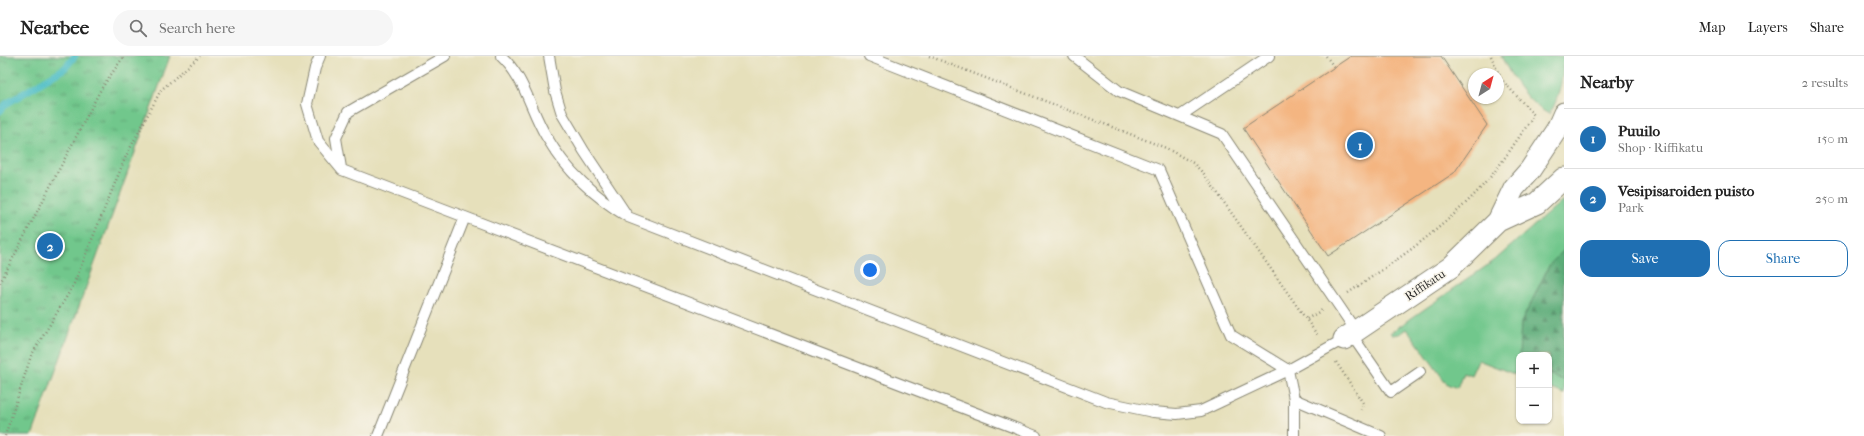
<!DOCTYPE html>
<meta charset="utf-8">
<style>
:root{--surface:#fff;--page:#f6f6f6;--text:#222;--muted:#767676;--line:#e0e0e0;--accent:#1f6fb2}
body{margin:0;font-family:"IM FELL French Canon",serif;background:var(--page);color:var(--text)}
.controls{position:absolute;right:12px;bottom:12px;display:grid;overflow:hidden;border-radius:8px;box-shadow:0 1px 3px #0004}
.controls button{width:36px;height:36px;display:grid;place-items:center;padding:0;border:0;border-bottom:1px solid var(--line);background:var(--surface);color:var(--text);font:20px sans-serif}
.compass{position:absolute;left:1468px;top:12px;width:36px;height:36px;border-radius:50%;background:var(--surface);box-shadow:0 1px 3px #0004;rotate:36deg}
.you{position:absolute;left:870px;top:214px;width:14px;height:14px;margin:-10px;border:3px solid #fff;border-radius:50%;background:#1a73e8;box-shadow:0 0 0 6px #1a73e833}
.badge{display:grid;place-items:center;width:26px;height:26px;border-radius:50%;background:var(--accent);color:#fff;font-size:13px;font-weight:700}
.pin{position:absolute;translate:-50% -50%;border:2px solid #fff;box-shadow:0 1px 4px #0006}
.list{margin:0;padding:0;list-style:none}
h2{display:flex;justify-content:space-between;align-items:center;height:52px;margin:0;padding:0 16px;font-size:17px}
h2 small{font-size:13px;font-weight:400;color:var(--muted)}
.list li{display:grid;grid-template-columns:26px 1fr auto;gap:12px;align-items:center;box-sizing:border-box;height:60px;padding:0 16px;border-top:1px solid var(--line)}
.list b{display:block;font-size:15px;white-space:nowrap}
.list p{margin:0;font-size:13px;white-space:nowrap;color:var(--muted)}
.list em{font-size:13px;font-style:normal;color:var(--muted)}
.actions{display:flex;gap:8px;padding:12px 16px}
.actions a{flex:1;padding:9px 0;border:1px solid var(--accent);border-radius:12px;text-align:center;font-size:14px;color:var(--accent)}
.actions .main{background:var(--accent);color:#fff}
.icon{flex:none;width:22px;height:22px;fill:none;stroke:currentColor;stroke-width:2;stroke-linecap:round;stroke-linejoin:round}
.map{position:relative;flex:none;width:1564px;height:380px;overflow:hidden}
header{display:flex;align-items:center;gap:24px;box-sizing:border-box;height:56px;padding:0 20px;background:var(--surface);border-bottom:1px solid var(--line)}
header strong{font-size:19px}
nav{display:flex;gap:22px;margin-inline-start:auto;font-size:14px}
.search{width:280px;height:36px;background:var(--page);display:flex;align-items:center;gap:10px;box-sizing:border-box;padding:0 14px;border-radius:22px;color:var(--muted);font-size:15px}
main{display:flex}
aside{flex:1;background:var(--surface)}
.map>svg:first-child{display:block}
.green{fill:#71c78c;stroke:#4e795c}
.forest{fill:url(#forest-firs);stroke:#446c52}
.park{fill:url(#park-tufts);stroke:#4e795c}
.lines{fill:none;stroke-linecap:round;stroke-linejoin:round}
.stream{stroke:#52c0c7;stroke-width:7}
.building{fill:#f4b581}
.lane-casing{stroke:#888673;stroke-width:12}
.street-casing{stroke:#888673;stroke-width:23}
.path{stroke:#888673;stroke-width:2.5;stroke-dasharray:1 3;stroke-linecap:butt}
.lane{stroke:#fff;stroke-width:10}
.street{stroke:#fff;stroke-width:21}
.labels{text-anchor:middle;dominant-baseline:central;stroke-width:3;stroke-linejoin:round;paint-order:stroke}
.street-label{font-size:12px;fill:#2b2b2b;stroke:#f7f3e8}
</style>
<header>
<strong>Nearbee</strong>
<div class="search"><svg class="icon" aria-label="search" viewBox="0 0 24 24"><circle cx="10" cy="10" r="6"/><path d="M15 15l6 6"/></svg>Search here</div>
<nav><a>Map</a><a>Layers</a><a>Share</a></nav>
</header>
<main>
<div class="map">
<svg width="1564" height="380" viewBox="0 0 1564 380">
<defs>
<pattern id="forest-firs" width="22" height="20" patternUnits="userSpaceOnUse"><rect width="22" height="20" fill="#5cac78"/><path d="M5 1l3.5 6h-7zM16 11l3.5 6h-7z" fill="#4c8c63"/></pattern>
<pattern id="park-tufts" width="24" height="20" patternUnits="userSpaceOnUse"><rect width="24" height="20" fill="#71c78c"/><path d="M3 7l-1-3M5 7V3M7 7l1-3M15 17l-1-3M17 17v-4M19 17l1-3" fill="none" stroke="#5da273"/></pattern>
</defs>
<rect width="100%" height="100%" fill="#f7f3e8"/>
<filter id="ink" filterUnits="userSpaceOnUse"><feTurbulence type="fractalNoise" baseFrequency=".025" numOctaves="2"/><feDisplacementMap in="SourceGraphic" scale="8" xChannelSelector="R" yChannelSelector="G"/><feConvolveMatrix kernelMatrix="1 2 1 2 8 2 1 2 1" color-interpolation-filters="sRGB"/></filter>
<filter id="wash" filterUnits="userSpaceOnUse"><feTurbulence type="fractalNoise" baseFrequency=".012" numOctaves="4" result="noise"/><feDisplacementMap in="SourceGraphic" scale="16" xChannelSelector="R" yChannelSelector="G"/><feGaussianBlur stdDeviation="0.9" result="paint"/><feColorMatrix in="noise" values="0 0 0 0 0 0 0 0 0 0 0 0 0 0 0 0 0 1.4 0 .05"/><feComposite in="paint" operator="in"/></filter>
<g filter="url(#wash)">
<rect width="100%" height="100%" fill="#e6e0bb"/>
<!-- green -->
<path class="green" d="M1501 0H1564C1564 16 1559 46 1549 58 1527 47 1512 22 1501 0Z
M1564 143V194L1550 208 1521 267 1519 320 1478 304 1471 319 1463 316 1457 332 1447 328 1407 273 1400 278 1392 279 1390 277 1495 204Z
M1549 318 1564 325V338L1549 332Z"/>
<!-- forest -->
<path class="forest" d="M1564 194V325L1549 318V299H1519L1521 267 1550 208Z"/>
<!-- park -->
<path class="park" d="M0 0H170L32 380H0Z"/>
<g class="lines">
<!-- stream -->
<path class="stream" d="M0 55 6 48 65 12 75 0"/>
</g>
<g id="blocks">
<!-- building -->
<path class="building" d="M1351 0H1441L1487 69 1454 117 1328 200 1243 72Z"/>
</g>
</g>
<g filter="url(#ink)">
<use href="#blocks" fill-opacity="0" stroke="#888673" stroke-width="1"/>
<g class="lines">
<!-- lane casing -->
<g class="lane-casing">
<path id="lane" d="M320 0 315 12 307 48 318 85 342 114 465 161
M501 0C525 22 530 53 546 80 567 116 594 140 628 161L1106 346 1153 356 1177 358 1201 355 1288 314
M549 0 555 35 562 58 584 95 626 158
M869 0 1159 114 1231 279 1288 314
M1074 0 1119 35 1222 78 1356 275
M1180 60 1269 0
M341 112 336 82 348 56 445 0
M1351 278 1391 336 1420 316
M1344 283 1288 314 1294 343 1381 380
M378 380 465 161 1036 380
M1294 380V343"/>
</g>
<!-- street casing -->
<g class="street-casing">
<path id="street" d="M1498 165 1514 132 1530 114 1557 73 1564 57
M1344 283 1451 211 1498 165 1537 147 1564 122"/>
</g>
<!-- path -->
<path class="path" d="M929 0 1166 92 1193 107 1204 118 1318 280
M1326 0 1334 11
M1491 0 1501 23 1535 60
M0 227 101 33 124 0
M1348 237C1399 203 1452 167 1492 119 1507 100 1520 79 1534 60
M1307 263 1322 254
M1336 306 1363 347 1361 354
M5 380 31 300 73 230 126 100 161 34 200 0"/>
<!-- lane -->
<use href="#lane" class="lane"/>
<!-- street -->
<use href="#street" class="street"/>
</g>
</g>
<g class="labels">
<!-- street labels -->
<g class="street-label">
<text transform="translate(1425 229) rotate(-34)">Riffikatu</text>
</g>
</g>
</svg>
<div class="controls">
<button>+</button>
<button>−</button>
</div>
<svg class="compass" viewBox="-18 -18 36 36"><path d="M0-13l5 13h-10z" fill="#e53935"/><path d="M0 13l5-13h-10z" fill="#767676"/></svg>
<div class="you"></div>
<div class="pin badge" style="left:1360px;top:89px">1</div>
<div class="pin badge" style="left:50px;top:190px">2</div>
</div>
<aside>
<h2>Nearby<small>2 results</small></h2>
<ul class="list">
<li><span class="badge">1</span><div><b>Puuilo</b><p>Shop · Riffikatu</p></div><em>150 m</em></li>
<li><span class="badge">2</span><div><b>Vesipisaroiden puisto</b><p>Park</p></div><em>250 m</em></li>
</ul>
<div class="actions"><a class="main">Save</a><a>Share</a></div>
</aside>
</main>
